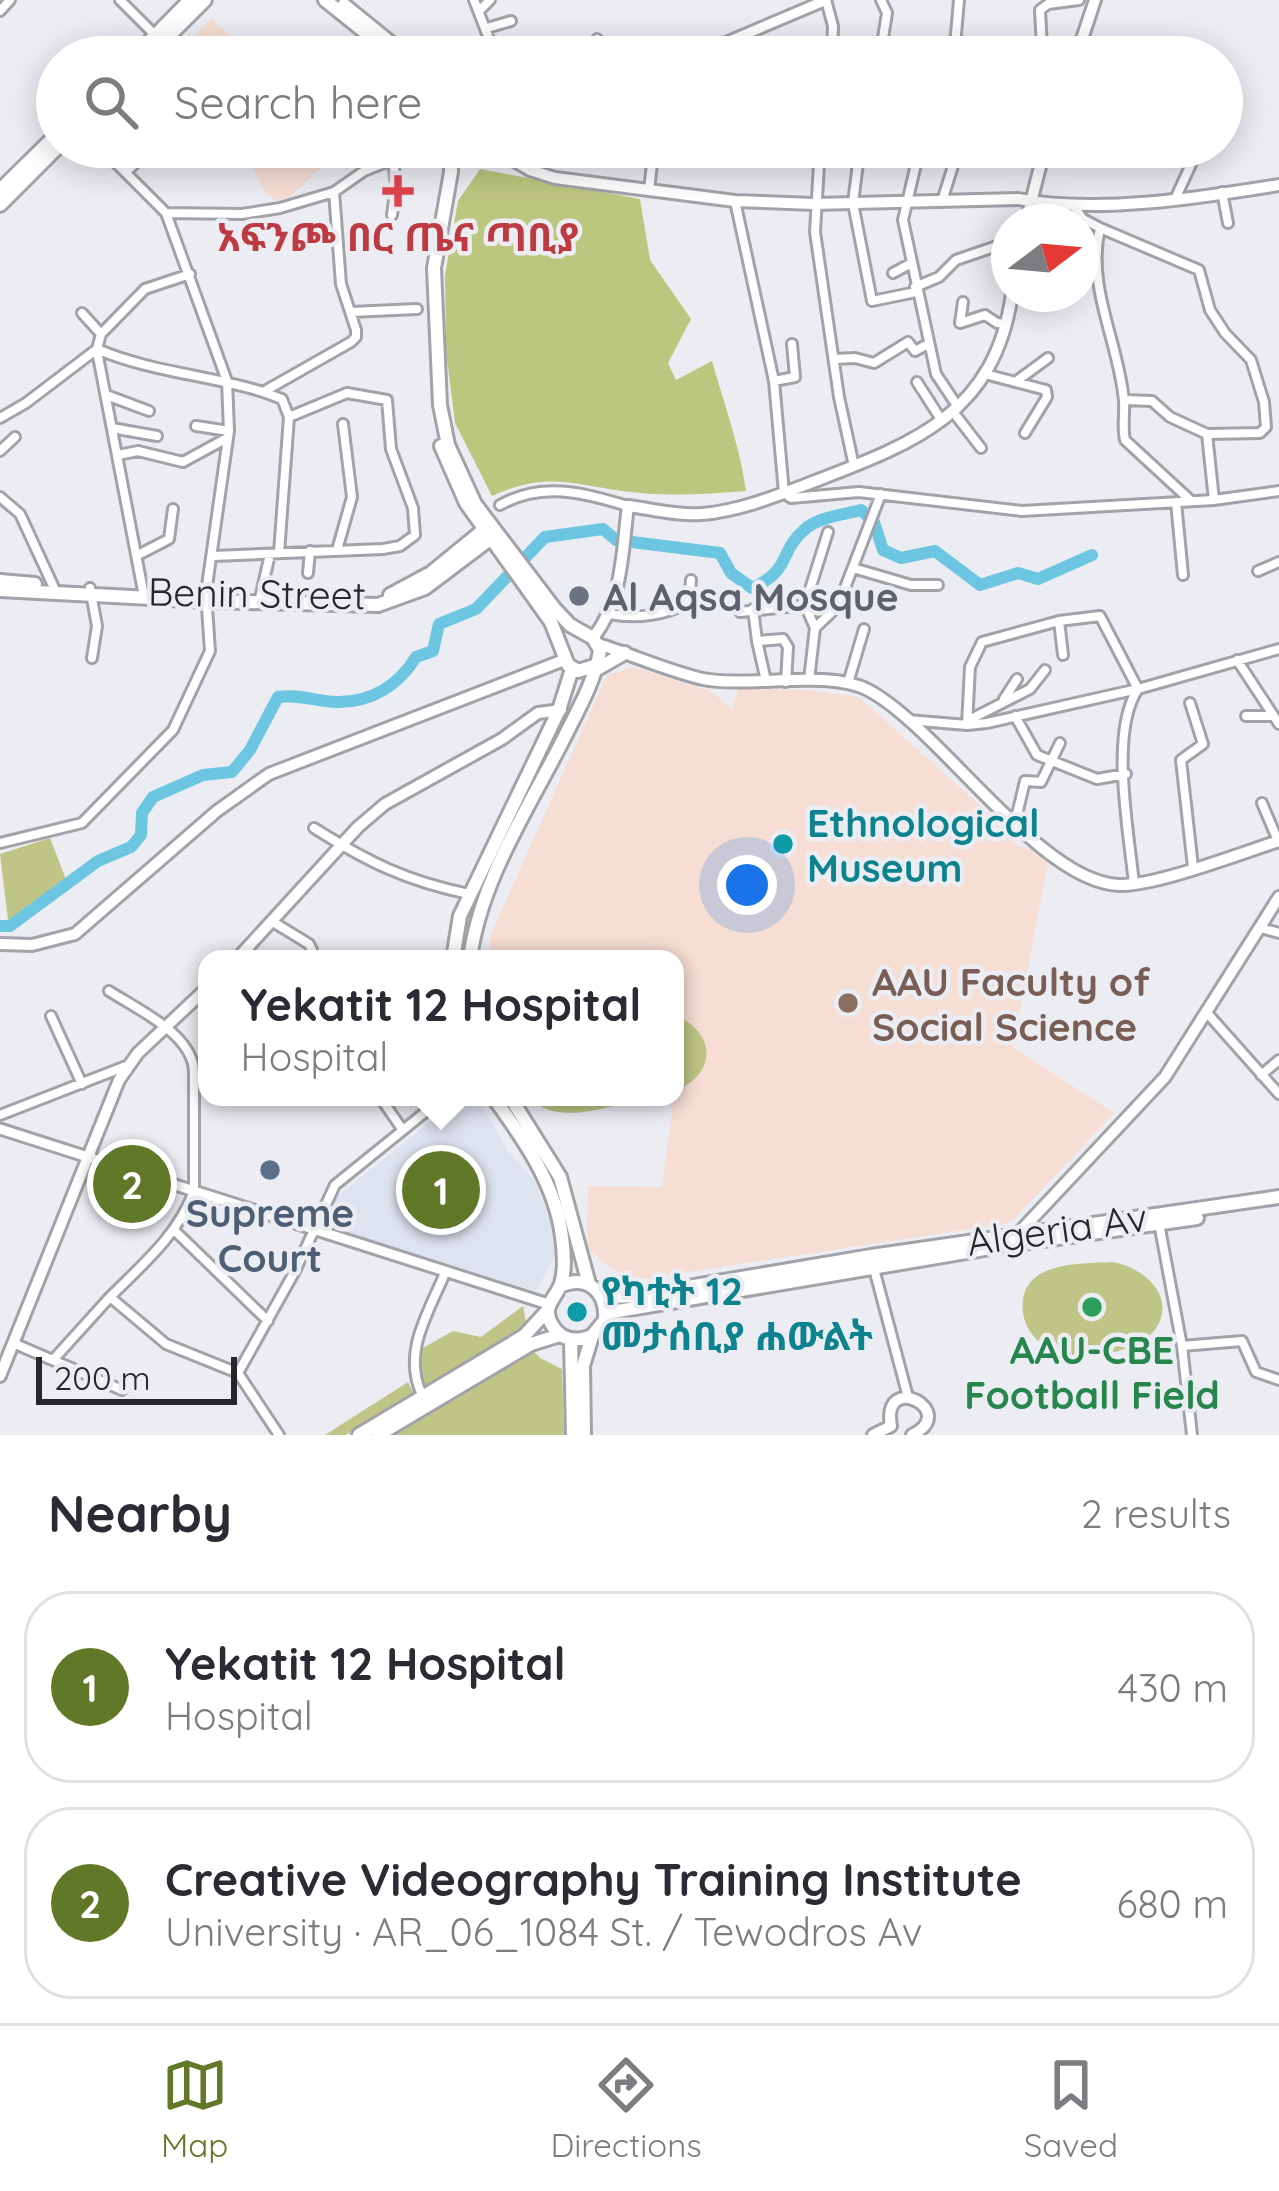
<!DOCTYPE html>
<meta charset="utf-8">
<style>
:root{--surface:#fff;--page:#f7f7f7;--text:#2b2b33;--muted:#7c7c81;--line:#e1e1e2;--accent:#627829}
body{margin:0;font-family:Quicksand,"Noto Sans Ethiopic",sans-serif;background:var(--page);color:var(--text)}
.compass{position:absolute;left:991px;top:204px;width:108px;height:108px;border-radius:50%;background:var(--surface);box-shadow:0 6px 30px #0003;rotate:74deg}
.scale{position:absolute;left:36px;bottom:30px;width:201px;box-sizing:border-box;padding-left:12px;border:6px solid #262729;border-top:0;font-size:33px;line-height:42px;white-space:nowrap;color:#262729;-webkit-text-stroke:9px #ebedf3;paint-order:stroke}
.you{position:absolute;left:747px;top:885px;width:42px;height:42px;margin:-30px;border:9px solid #fff;border-radius:50%;background:#1a73e8;box-shadow:0 0 0 18px #1a73e833}
.badge{display:grid;place-items:center;width:78px;height:78px;border-radius:50%;background:var(--accent);color:#fff;font-size:39px;font-weight:700}
.pin{position:absolute;translate:-50% -50%;border:6px solid #fff;box-shadow:0 3px 12px #0006}
.popup{position:absolute;left:198px;top:950px;width:486px;height:156px;box-sizing:border-box;display:grid;place-content:center;border-radius:24px;background:var(--surface);filter:drop-shadow(0 3px 9px #0005);font-size:39px;white-space:nowrap;color:var(--muted)}
.popup b{font-size:45px;color:var(--text)}
.popup::after{content:'';position:absolute;left:50%;top:100%;margin-left:-24px;border:24px solid transparent;border-top-color:var(--surface)}
.list{margin:0;padding:0;list-style:none}
h2{display:flex;justify-content:space-between;align-items:center;height:156px;margin:0;padding:0 48px;font-size:51px}
h2 small{font-size:39px;font-weight:400;color:var(--muted)}
.list li{display:grid;grid-template-columns:78px 1fr auto;gap:36px;align-items:center;box-sizing:border-box;height:192px;margin:0 24px 24px;padding:0 24px;border:3px solid var(--line);border-radius:48px}
.list b{display:block;font-size:45px;white-space:nowrap}
.list p{margin:0;font-size:39px;white-space:nowrap;color:var(--muted)}
.list em{font-size:39px;font-style:normal;color:var(--muted)}
.icon{flex:none;width:66px;height:66px;fill:none;stroke:currentColor;stroke-width:2;stroke-linecap:round;stroke-linejoin:round}
.map{position:relative;flex:none;width:1279px;height:1435px;overflow:hidden}
.search{position:absolute;background:var(--surface);box-shadow:0 6px 30px #0003;left:36px;right:36px;top:36px;height:132px;display:flex;align-items:center;gap:30px;box-sizing:border-box;padding:0 42px;border-radius:66px;color:var(--muted);font-size:45px}
.sheet{height:588px;background:var(--surface)}
nav{display:flex;justify-content:space-around;align-items:center;box-sizing:border-box;height:168px;border-top:3px solid var(--line);background:var(--surface);font-size:33px;color:var(--muted)}
nav a{display:grid;justify-items:center;gap:6px}
nav .on{color:var(--accent)}
.map>svg:first-child{display:block}
.built{fill:#dee3f0}
.education{fill:#f6ded4}
.green{fill:#bec586}
.forest{fill:#bdc67f}
.lines{fill:none;stroke-linecap:round;stroke-linejoin:round}
.river{stroke:#6dc6e1;stroke-width:12}
.minor-casing{stroke:#a1a3a9;stroke-width:14}
.tertiary-casing{stroke:#a1a3a9;stroke-width:15}
.secondary-casing{stroke:#a1a3a9;stroke-width:16}
.primary-casing{stroke:#a1a3a9;stroke-width:18}
.minor{stroke:#fff;stroke-width:8}
.tertiary{stroke:#fff;stroke-width:9}
.secondary{stroke:#fff;stroke-width:10}
.primary{stroke:#fff;stroke-width:12}
.health-dot{fill:#e0444e;stroke:#ebedf3;stroke-width:4.5}
.worship-dot{fill:#6b7280;stroke:#ebedf3;stroke-width:4.5}
.culture-dot{fill:#0f9aa8;stroke:#ebedf3;stroke-width:4.5}
.education-dot{fill:#8d6e63;stroke:#ebedf3;stroke-width:4.5}
.service-dot{fill:#5c6f8a;stroke:#ebedf3;stroke-width:4.5}
.leisure-dot{fill:#2e9e5b;stroke:#ebedf3;stroke-width:4.5}
.labels{text-anchor:middle;dominant-baseline:central;stroke-width:9;stroke-linejoin:round;paint-order:stroke}
.health-label{font-size:39px;font-weight:bold;fill:#be3a42;stroke:#ebedf3}
.street-label{font-size:39px;fill:#262729;stroke:#ebedf3}
.worship-label{font-size:39px;font-weight:bold;fill:#5b616d;stroke:#ebedf3;text-anchor:start}
.culture-label{font-size:39px;font-weight:bold;fill:#0d838f;stroke:#ebedf3;text-anchor:start}
.education-label{font-size:39px;font-weight:bold;fill:#785e54;stroke:#ebedf3;text-anchor:start}
.service-label{font-size:39px;font-weight:bold;fill:#4e5e75;stroke:#ebedf3}
.leisure-label{font-size:39px;font-weight:bold;fill:#27864d;stroke:#ebedf3}
</style>
<div class="map">
<svg width="1279" height="1435" viewBox="0 0 1279 1435">
<rect width="100%" height="100%" fill="#ebedf3"/>
<!-- built -->
<path class="built" d="M461 1097H477L509 1152 535 1182 550 1220 555 1256 536 1291 321 1229 335 1198Z"/>
<!-- education -->
<path class="education" d="M211 19 250 53 291 49 296 57H173Z
M241 147H342L291 196 276 201 266 193Z
M633 667 712 692 732 709 738 689 809 690 859 697 1011 833 1016 846 1033 849 1048 861 1013 1047 1114 1113 1010 1223 629 1281 587 1249 588 1186 662 1187 672 1112 667 1097H675V959H490V936L607 675Z"/>
<!-- green -->
<path class="green" d="M50 838 67 882 8 920 0 854Z
M675 1015C717 1033 717 1074 675 1091Z
M530 1097H649C615 1104 556 1129 530 1097Z
M1113 1262C1140 1267 1175 1292 1158 1325 1142 1355 1076 1363 1049 1349 1036 1342 1025 1328 1023 1313 1017 1261 1077 1264 1113 1262Z
M523 1306 527 1328 425 1391 417 1375 423 1348 453 1331 481 1337Z
M531 1348 540 1358 562 1369 564 1435H394Z
M408 1382 414 1394 346 1435H325Z"/>
<!-- forest -->
<path class="forest" d="M480 169 640 199 650 260 691 319 668 363 676 380 712 361C725 407 739 443 746 491 705 494 664 497 622 491 570 483 544 472 492 496L455 423 446 351 445 275 458 201Z"/>
<g class="lines">
<!-- river -->
<path class="river" d="M0 926H10L98 861 131 847 141 835 142 813 153 797 203 775 232 772 250 750 278 697C299 694 315 701 336 702 371 703 399 685 416 657L433 651 439 624 476 609 545 537 603 529 616 540 720 553 731 573 752 588C792 570 778 553 804 530 818 517 843 515 861 510L874 522 883 550 901 558 935 551 980 585 1018 573 1038 579 1092 555"/>
<!-- minor casing -->
<g class="minor-casing">
<path id="minor" d="M120 0 155 35
M474 0 491 44 481 57
M826 0 833 26 832 57
M480 10 490 0
M0 11 10 0
M487 28 511 21
M597 39 609 57
M442 45 452 57
M880 57 887 13 881 0
M954 57 959 0
M1076 57 1042 49 1040 10 1048 4 1079 0
M820 147 815 232 839 397 854 466
M860 147 853 203 872 301 916 292
M920 147 903 220 936 374 958 407
M364 171 377 147
M126 172 152 147
M649 190 654 147
M1222 192 1228 223
M1176 197 1199 147
M735 201 774 381 784 493 791 498 859 492 1022 511 1214 500 1279 491
M942 201 959 147
M1072 204 1083 219 1100 228C1086 287 1119 343 1124 401 1125 414 1122 427 1125 440L1190 500
M166 213 242 214 280 208 334 192 364 171 424 147
M392 215 396 186 393 159
M1100 228 1199 270 1210 310 1225 333 1251 360 1264 402 1266 427 1260 433 1207 434 1214 500
M893 273 910 264
M915 287 939 277 956 260 1000 245 1009 235
M963 302 960 323 985 315 997 323 1006 324
M351 312 417 309
M82 313 101 334
M97 349C150 372 209 375 263 392L351 342 356 337V330L341 284 334 192
M97 351 143 591
M834 359 855 358 874 363 908 342 915 351 928 344
M985 374 1046 390 1047 397 1025 433
M1018 380 1048 358
M774 381 795 377 792 344
M917 382 942 421
M263 392 282 399 289 417 279 553
M109 396 149 411
M1124 400 1152 401 1170 417 1207 434
M954 413 981 448
M0 418 26 403 97 349 101 334 145 289 190 274
M196 426 229 431
M112 428 157 436
M0 451 15 437
M118 455 138 451 183 462 227 438
M0 497 20 514 56 592
M1176 502 1183 575
M500 505C543 481 583 493 628 506
M337 550 352 497 343 424
M138 555 169 539 173 509
M214 556 383 549 400 546 415 535 413 508 391 449 387 400 347 393 289 417
M853 568 911 585H938
M1258 571 1279 562
M308 573 310 551
M90 588 97 626 92 658
M259 603 270 554
M753 609 757 641
M740 612 805 605
M609 614C636 619 665 616 689 602L691 580
M1059 621 1063 655
M815 628 838 606 881 494
M1237 660 1279 724
M809 680 815 628 805 605 828 532
M766 681 757 641 783 639 788 647 786 682
M848 683 864 629
M1004 699 1017 679
M1190 703 1203 744 1181 760 1193 867
M1015 716 1037 755 1097 779 1126 774
M1246 716H1272
M908 720 967 725 987 723 1138 689 1279 649
M969 720 1030 689 1045 670
M967 725 970 667 982 642 1059 621 1100 616 1138 689C1109 732 1129 832 1134 884
M1262 803 1278 841
M1015 823 1025 781 1041 782 1060 743
M314 828C368 862 406 881 469 894
M0 843 82 823 173 730 210 651 206 593 229 431 227 381 166 213 100 147
M273 922 309 944 312 950 308 959
M1261 928 1279 933
M109 991C137 1009 193 1034 194 1072V1191C178 1235 143 1264 110 1297
M1208 1014 1279 1094
M51 1016 82 1084
M1261 1075 1279 1060
M380 1097 402 1129
M0 1115 126 1066
M1159 1223 1182 1346 1192 1435
M174 1230 268 1321
M873 1265 908 1397
M13 1343 122 1390
M1182 1346 1242 1341 1256 1372 1279 1380
M53 1360 110 1297 166 1344 238 1373 279 1435
M238 1373 295 1271 335 1185 444 1097
M422 1395C402 1352 428 1314 445 1273"/>
</g>
<!-- tertiary casing -->
<g class="tertiary-casing">
<path id="tertiary" d="M692 57 826 0
M530 170 537 147
M0 1129 548 1304"/>
</g>
<!-- secondary casing -->
<g class="secondary-casing">
<path id="secondary" d="M1076 57 1095 0
M491 147 530 170 555 178 735 201 814 204 1018 199C1098 214 1199 198 1279 185
M1026 222 1045 147
M593 638C623 600 622 552 628 506 652 509 678 516 702 514 741 511 781 494 818 480 917 442 995 412 1012 294
M598 644C633 655 668 671 703 679 749 688 827 669 868 690 939 727 1039 882 1119 885 1156 886 1241 853 1279 841
M0 944 32 945 75 934 217 811 269 774 564 660
M237 959 358 827 385 804 502 739 538 713 561 710
M1014 1238 1165 1077 1279 897
M0 1376 119 1080 138 1053 207 988
M891 1426C881 1370 961 1411 912 1435
M873 1435 891 1426"/>
</g>
<!-- primary casing -->
<g class="primary-casing">
<path id="primary" d="M325 0 396 57
M344 5 408 57
M134 57 190 0
M148 57 205 0
M451 147V172L434 268 440 405 448 445 475 504 554 608 570 625 593 638 600 650C596 678 578 710 565 736 530 806 480 880 470 959
M0 190 57 134
M0 205 58 147
M441 446 466 503 551 622 568 665 578 671 594 666
M0 581 35 584
M0 590 207 601 378 605 425 588 494 536
M390 595 431 573 486 528
M597 669 625 653
M453 959 460 916 559 710 572 669
M493 1097C523 1138 556 1185 562 1237 564 1251 565 1271 561 1284 555 1299 541 1307 552 1325 561 1341 577 1342 592 1336L605 1320C607 1291 587 1274 560 1286
M510 1097 560 1177 589 1284
M602 1297 635 1296 871 1256 1279 1197
M606 1313 1008 1245 1197 1218
M571 1339 573 1435
M359 1435 524 1336 547 1311
M378 1435 531 1344 560 1335
M584 1435 583 1366 592 1336"/>
</g>
<!-- minor -->
<use href="#minor" class="minor"/>
<!-- tertiary -->
<use href="#tertiary" class="tertiary"/>
<!-- secondary -->
<use href="#secondary" class="secondary"/>
<!-- primary -->
<use href="#primary" class="primary"/>
</g>
<!-- markers -->
<path class="health-dot" d="M392 173h12v12h12v12h-12v12h-12v-12h-12v-12h12z"/>
<circle class="worship-dot" cx="579" cy="596" r="12"/>
<g class="culture-dot">
<circle cx="783" cy="844" r="12"/>
<circle cx="577" cy="1312" r="12"/>
</g>
<circle class="education-dot" cx="848" cy="1003" r="12"/>
<circle class="service-dot" cx="270" cy="1170" r="12"/>
<circle class="leisure-dot" cx="1092" cy="1307" r="12"/>
<g class="labels">
<!-- health labels -->
<g class="health-label">
<text x="398" y="236">አፍንጮ በር ጤና ጣቢያ</text>
</g>
<!-- street labels -->
<g class="street-label">
<text transform="translate(257 593) rotate(1)">Benin Street</text>
<text transform="translate(1057 1229) rotate(-8)">Algeria Av</text>
</g>
<!-- worship labels -->
<g class="worship-label">
<text x="603" y="596">Al Aqsa Mosque</text>
</g>
<!-- culture labels -->
<g class="culture-label">
<text x="807" y="822">Ethnological<tspan x="807" dy="45">Museum</tspan></text>
<text x="601" y="1290">የካቲት 12<tspan x="601" dy="45">መታሰቢያ ሐውልት</tspan></text>
</g>
<!-- education labels -->
<g class="education-label">
<text x="872" y="981">AAU Faculty of<tspan x="872" dy="45">Social Science</tspan></text>
</g>
<!-- service labels -->
<g class="service-label">
<text x="270" y="1212">Supreme<tspan x="270" dy="45">Court</tspan></text>
</g>
<!-- leisure labels -->
<g class="leisure-label">
<text x="1092" y="1349">AAU-CBE<tspan x="1092" dy="45">Football Field</tspan></text>
</g>
</g>
</svg>
<svg class="compass" viewBox="-18 -18 36 36"><path d="M0-13l5 13h-10z" fill="#e53935"/><path d="M0 13l5-13h-10z" fill="#7c7c81"/></svg>
<div class="scale">200 m</div>
<div class="you"></div>
<div class="pin badge" style="left:441px;top:1190px">1</div>
<div class="popup"><b>Yekatit 12 Hospital</b>Hospital</div>
<div class="pin badge" style="left:132px;top:1184px">2</div>
<div class="search"><svg class="icon" aria-label="search" viewBox="0 0 24 24"><circle cx="10" cy="10" r="6"/><path d="M15 15l6 6"/></svg>Search here</div>
</div>
<section class="sheet">
<h2>Nearby<small>2 results</small></h2>
<ul class="list">
<li><span class="badge">1</span><div><b>Yekatit 12 Hospital</b><p>Hospital</p></div><em>430 m</em></li>
<li><span class="badge">2</span><div><b>Creative Videography Training Institute</b><p>University · AR_06_1084 St. / Tewodros Av</p></div><em>680 m</em></li>
</ul>
</section>
<nav>
<a class="on"><svg class="icon" aria-label="map" viewBox="0 0 24 24"><path d="M3 6l6-2 6 2 6-2v14l-6 2-6-2-6 2zM9 4v14M15 6v14"/></svg>Map</a>
<a><svg class="icon" aria-label="directions" viewBox="0 0 24 24"><path d="M12 3l9 9-9 9-9-9zM9 14v-3h6M13 9l2 2-2 2"/></svg>Directions</a>
<a><svg class="icon" aria-label="saved" viewBox="0 0 24 24"><path d="M7 4h10v16l-5-4-5 4z"/></svg>Saved</a>
</nav>
